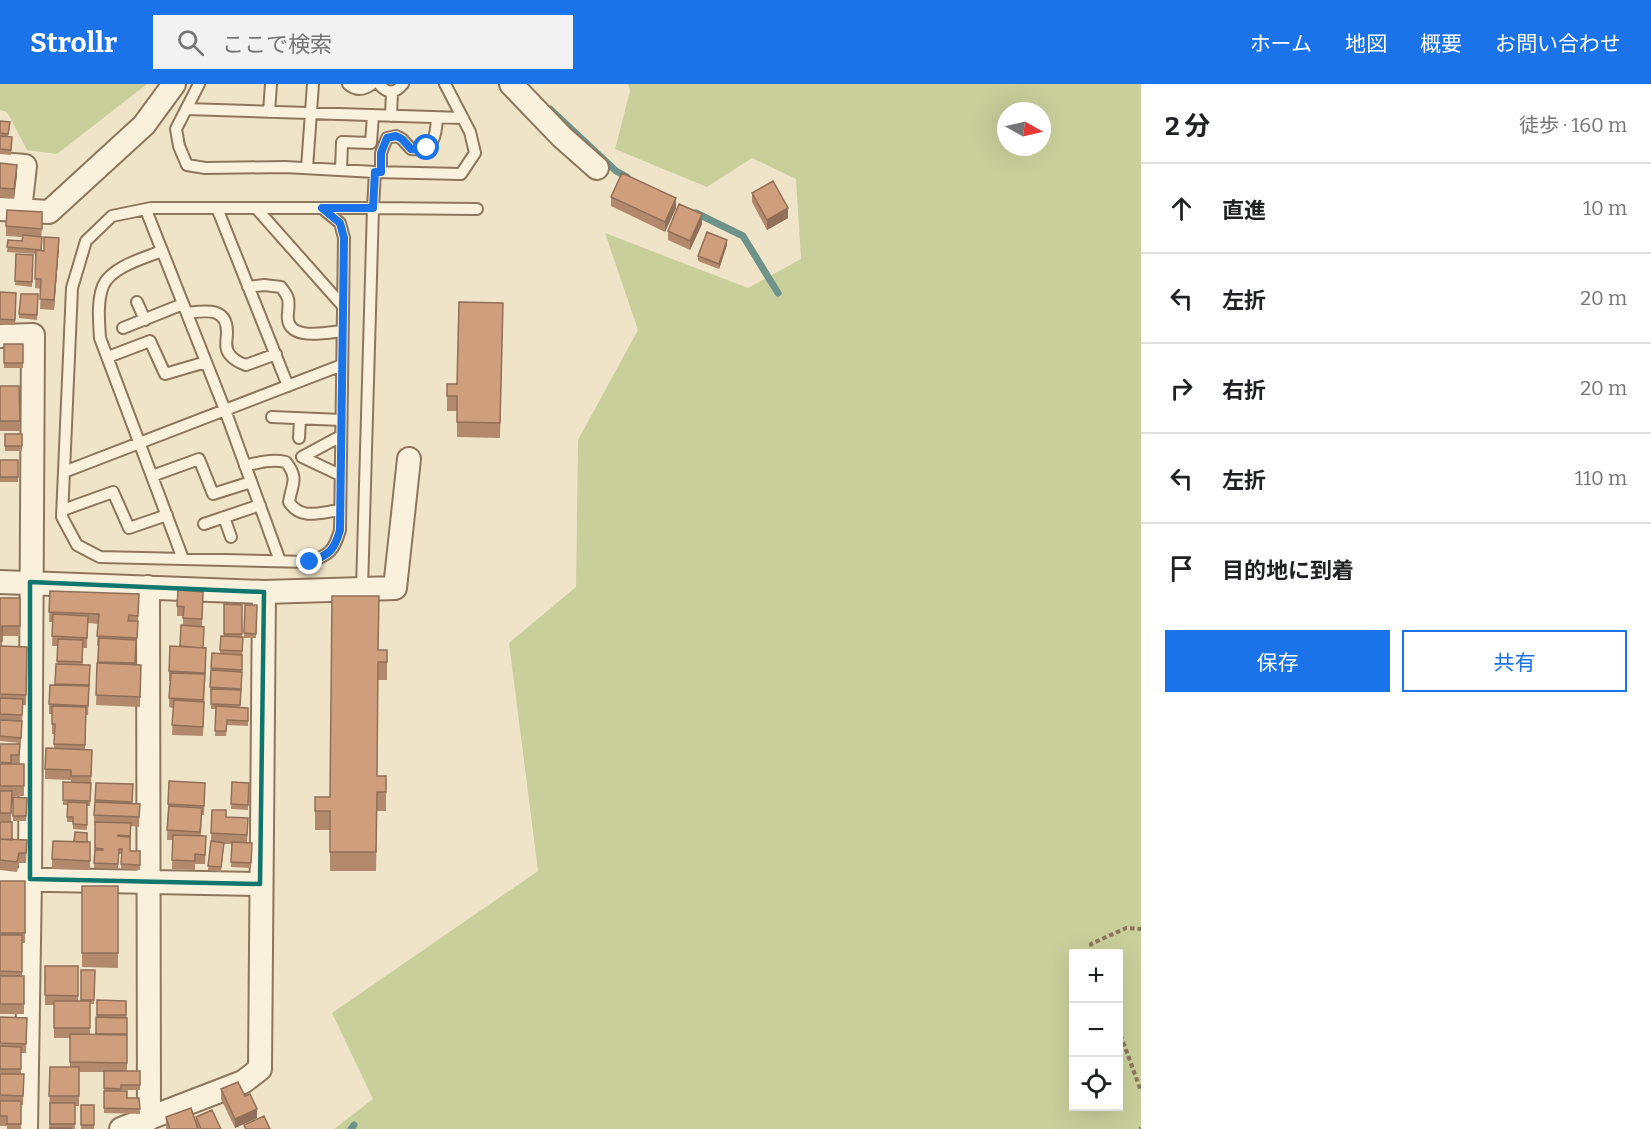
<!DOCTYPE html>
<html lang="ja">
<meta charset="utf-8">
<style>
:root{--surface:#fff;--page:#f2f2f2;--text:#202124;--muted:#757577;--line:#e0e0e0;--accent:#1a73e8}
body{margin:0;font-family:Bitter,"Noto Sans JP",serif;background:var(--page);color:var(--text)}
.controls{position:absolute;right:18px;bottom:18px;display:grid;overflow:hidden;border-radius:0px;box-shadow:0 6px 24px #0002}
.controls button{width:54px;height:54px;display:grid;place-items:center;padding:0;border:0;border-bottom:2px solid var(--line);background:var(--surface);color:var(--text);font:30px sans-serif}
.compass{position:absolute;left:997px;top:18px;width:54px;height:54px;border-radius:50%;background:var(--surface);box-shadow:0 6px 24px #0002;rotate:98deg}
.stop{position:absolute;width:18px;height:18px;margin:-14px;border:4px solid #1a73e8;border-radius:50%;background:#fff}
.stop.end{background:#1a73e8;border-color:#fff;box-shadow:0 2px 6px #0008}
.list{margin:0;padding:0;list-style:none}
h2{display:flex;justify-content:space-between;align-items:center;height:78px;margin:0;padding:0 24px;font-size:26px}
h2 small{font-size:20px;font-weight:400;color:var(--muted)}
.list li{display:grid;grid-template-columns:39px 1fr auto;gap:18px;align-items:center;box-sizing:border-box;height:90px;padding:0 24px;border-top:2px solid var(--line)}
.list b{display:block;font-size:22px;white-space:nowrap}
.list em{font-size:20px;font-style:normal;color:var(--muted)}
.actions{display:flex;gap:12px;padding:18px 24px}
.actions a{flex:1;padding:14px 0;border:2px solid var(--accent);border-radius:0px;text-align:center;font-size:21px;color:var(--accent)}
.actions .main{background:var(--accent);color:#fff}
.icon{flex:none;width:33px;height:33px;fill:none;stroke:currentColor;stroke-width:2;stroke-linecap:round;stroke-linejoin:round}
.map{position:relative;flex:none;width:1141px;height:1045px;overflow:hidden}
header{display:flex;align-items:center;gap:36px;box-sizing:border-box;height:84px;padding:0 30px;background:var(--accent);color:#fff}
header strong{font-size:28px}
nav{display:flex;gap:33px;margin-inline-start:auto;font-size:21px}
.search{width:420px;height:54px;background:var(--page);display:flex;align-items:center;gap:15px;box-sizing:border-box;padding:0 21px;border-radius:0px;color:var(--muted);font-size:22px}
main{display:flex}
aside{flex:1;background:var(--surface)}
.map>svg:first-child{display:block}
.green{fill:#c9cf9b;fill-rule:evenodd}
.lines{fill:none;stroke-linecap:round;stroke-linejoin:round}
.stream{stroke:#6f938a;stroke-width:7}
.lane-casing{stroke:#8d765c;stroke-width:14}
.street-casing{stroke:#8d765c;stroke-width:26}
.path{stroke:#8d765c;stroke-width:4;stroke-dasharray:4.5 3;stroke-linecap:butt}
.lane{stroke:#faf1dc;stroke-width:10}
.street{stroke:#faf1dc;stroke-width:22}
.wall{fill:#b2896c}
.shaded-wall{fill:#916f58}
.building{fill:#cf9f7d;stroke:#916f58;stroke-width:1.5}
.route{stroke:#1a73e8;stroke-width:8}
.marked{fill:none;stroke:#0f766e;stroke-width:4.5;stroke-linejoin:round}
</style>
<header>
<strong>Strollr</strong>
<div class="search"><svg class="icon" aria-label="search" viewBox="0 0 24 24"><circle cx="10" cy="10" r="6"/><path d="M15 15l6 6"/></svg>ここで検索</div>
<nav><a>ホーム</a><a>地図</a><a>概要</a><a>お問い合わせ</a></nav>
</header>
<main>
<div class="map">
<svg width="1141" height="1045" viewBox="0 0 1141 1045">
<rect width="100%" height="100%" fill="#f0e4c8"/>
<!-- green -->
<path class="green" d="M0 0H147L57 70 27 66 7 28 0 26Z
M628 0H1141V1045H334L373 1015 332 929 538 787 509 559 576 503 578 356 638 246 605 149 748 204 801 175 796 95 752 74 707 103 615 65 630 7ZM1006 27H1042V63H1006ZM1074 870H1118V1022H1074Z"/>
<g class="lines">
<!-- stream -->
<path class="stream" d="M550 25 616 87 627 93
M696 129 743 152 778 209
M351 1045 354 1041"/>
<!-- lane casing -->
<g class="lane-casing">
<path id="lane" d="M199 0 176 45 179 62 187 81 205 84 285 83 375 88 461 90 475 69 470 48 445 0
M348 0C356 7 364 6 372 0
M379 0C387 10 395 10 403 0
M187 25 463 34
M269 28 271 0
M391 32 392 8
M307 84 313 0
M341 86 342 58 371 59 373 31
M381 88V69L387 54 396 52 402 55 411 65C434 67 436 53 437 34
M217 124 288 302
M256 124 342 221
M322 124 340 139 344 154 340 446C334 467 330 470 310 478L100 473 77 461 62 433 72 204 86 157 112 132 151 124H373L375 88
M146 126 225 326 280 477
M162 167C144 174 111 183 103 202 97 217 99 238 100 254L183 475
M248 203 264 201 281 203C290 215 289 216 288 229 284 258 325 249 342 247
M137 218 145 236
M187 229C204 227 227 222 227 248 227 256 224 264 230 271 234 276 240 279 246 281L276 270
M123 244 183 220
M108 273 150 257 165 290 206 278
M272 333 341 336
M299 354 300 335
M245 382C260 378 271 375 286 378 299 395 292 399 289 418 301 437 321 428 340 426
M64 388 342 281
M340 391 302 373 341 352
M152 392 199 375 213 410 251 398
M63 426 113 408 129 444 167 431
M224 433 231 453
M204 440 260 421
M362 505 373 124 477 125"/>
</g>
<!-- street casing -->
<g class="street-casing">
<path id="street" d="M511 0 562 53 597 84
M0 80 25 82 20 126
M0 125 49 128 144 41 174 0
M0 252 33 251 30 795 26 1045
M0 498 264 508 395 504 409 375
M148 503 149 1035
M0 795 260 800
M121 1045 243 998 260 985 264 508"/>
</g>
<!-- path -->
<path class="path" d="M1091 870V860L1126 844 1141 845
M1118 944 1141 1007
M1140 1045 1141 1044"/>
<!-- lane -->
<use href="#lane" class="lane"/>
<!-- street -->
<use href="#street" class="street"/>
</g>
<!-- wall -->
<path class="wall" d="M0 37 10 43 8 53 12 58 11 71 0 70Z
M0 79 17 91 14 115 0 113Z
M752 109 788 134 767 146 752 118Z
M611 113 676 124 665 148 611 122Z
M42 138 41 167 59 163 54 226 40 225 41 205 35 204 36 170 7 168 8 156 22 157V153L6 152V142Z
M702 140 690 166 668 156V147Z
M727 161 719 185 698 177V172Z
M16 170 33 171 32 203 15 201Z
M0 208 16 209 15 241 0 240Z
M38 210 37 236 19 234V230Z
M503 219 500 354 457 353V327H447V312L457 300Z
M4 260H23V284H4Z
M0 302H19L20 347H0Z
M5 350H22V367H5Z
M0 376H18V398H0Z
M50 507 139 520 135 581H141L140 623 96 621 98 562H97L98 540 88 539 87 564H83V581L90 591 88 631H86L85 666 92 676 90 722H87V746L73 745V738H67L68 721H63V698H71V696L45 695V685L54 665 55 650H52V630H49V620L55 601 58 562H52L53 538H49Z
M203 508 202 543 203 564 206 573 203 652 172 651 173 624 169 623 170 597H169V587L180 562 183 542V532H177V522Z
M0 514H20V552H2V562L27 563 26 621H23L21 659 0 657Z
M224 520 242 521V553H243L240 624H248V642L227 641 226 652H215L216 625H211V608H210L212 569 220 570 221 552H224Z
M245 521H257L256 554H244Z
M379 566H387V596H378L377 692H386V727H377L376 787H330V746H315V713H330Z
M0 660H20L19 680H24V712H12L11 738 12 756H27L26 779H19L17 788 0 786Z
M232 698 249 699 248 726 231 725Z
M96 699 133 700 132 719 140 720 139 743 131 742 130 767H140V786L121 785V770H119L118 785 94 784 95 741H94V731Z
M205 709 204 731H202L201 752 206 762 205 780H195V786L172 785 173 756H167L168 720Z
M13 713 27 714 26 737H13Z
M212 726 248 744 247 759H252L251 784 231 783 232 760H224L221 788 208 786 211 757Z
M87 758H90V786L52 785V775Z
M0 797H25V859H22V892H24V930H0Z
M82 802H118V884L82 883Z
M45 882H78V917H81V886H95L94 920H90V950H96L97 916 126 917 127 951V987H140V1006H121V1007L127 1014H139L140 1030 104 1029V988H79V1022H75V1045H49L50 983H70V954H54V921H45Z
M0 933 27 934 26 969H21V990H24L23 1021H21V1045H7V1042H0Z
M221 1005 245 1012 257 1034 235 1044 221 1015Z
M81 1021H94V1045H81Z
M166 1033 196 1037V1033L221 1045H166Z"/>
<!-- shaded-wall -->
<path class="shaded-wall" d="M17 81V91L14 115V105Z
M676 114V124L665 148V138Z
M788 124V134L767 146V136Z
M702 130V140L690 166V157Z
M59 154V163L54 226V216Z
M727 156V161L719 185V180Z
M257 1025V1034L235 1044V1035Z"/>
<!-- building -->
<path class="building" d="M0 37 10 38 8 50 0 49Z
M0 52 12 53 11 66 0 65Z
M0 79 17 81 14 105 0 104Z
M622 89 676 114 665 138 611 113Z
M773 97 788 124 767 136 752 109Z
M679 120 702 130 690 157 668 147Z
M7 126 42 128V145L6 142Z
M707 148 727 156 719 180 698 172Z
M23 151 42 153 41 166 7 163 8 156 22 157Z
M44 153 59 154 54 216 40 215 41 195H35L36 166 44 167Z
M16 170 33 171 32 198 15 197Z
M0 208 16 209 15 236 0 235Z
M21 210H38L37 231 19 230Z
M459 218 503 219 500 339 457 338V312H447V300H457Z
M4 260H23V279H4Z
M0 302H19L20 337H0Z
M5 350H22V362H5Z
M0 376H18V393H0Z
M178 506 203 508 202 535 183 534 184 523 177 522Z
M50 507 139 510 138 532 129 531 128 537H138L137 554 97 552 99 530 49 528Z
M332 512H379L378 566H387V578H378L377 692H386V708H377L376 768H330V727H315V713H330Z
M0 514H20V542H2V557H0Z
M224 520 242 521V550H224Z
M245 521H257L256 550 244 549Z
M53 530 88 532 87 554 52 552Z
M181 541 204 543 203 564 180 562Z
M221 552 243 553 242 567 220 566Z
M99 554 136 556 135 579 98 578Z
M58 555 83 556 82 578 57 577Z
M0 562 27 563 26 611 0 610Z
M170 562 206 564 205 589 169 587Z
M212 569 242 571V586L211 584Z
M97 579 141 581 140 613 96 611Z
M56 580 90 581 89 601 55 600Z
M211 586 242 588 241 605 210 603Z
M171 589 205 590 203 616 169 614Z
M50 601 89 602 88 622 49 620Z
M211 605 241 606 240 621 211 620Z
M0 614 23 615 22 631 0 630Z
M174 616 204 618 203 643 172 641Z
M52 622 86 623 85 661 54 660 55 640H52Z
M216 622 248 624V637L227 636 226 647H215Z
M0 636 22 637 21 654 0 652Z
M0 660H20L19 671H11V679L0 678Z
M46 664 92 666 91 692H71V686L45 685Z
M0 680H24V702H0Z
M169 697 205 699 204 722 168 720Z
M63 698 91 699 90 717 63 716Z
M232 698 249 699 248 721 231 720Z
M96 699 133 700 132 718 95 716Z
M0 707H12L11 729H0Z
M13 713 27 714 26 732H13Z
M68 718 87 719V741L73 740V733H67Z
M95 718 140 720 139 733 94 731Z
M169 722 202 724 200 748 167 746Z
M212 726H226V733L248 734 247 751 211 749Z
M0 738H12V756L0 755Z
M95 738 131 739 130 752 118 751V752L130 753V767H140V781L121 780 122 765H119L118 780 94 779 95 766H103V765L95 764Z
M75 748 87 749V758H74Z
M173 751 206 752 205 771 195 770V777L172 776Z
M0 755 27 756 26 769H19L17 778 0 776Z
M53 757 90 758V777L52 775Z
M211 757 224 759 221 783 208 782Z
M232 758 252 759 251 779 231 778Z
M0 797H25V849H0Z
M82 802H118V869H82Z
M0 851H22V888L0 887Z
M45 882H78V912L45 911Z
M81 886H95L94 916H81Z
M0 892H24V920H0Z
M97 916 126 917V931H97Z
M54 917H90V944H54Z
M0 933 27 934 26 960 0 959Z
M96 933 127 934V950H96Z
M70 950 127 951V979L70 978Z
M0 962 21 963V985H0Z
M50 983H79V1012H49Z
M104 987H140V1001H121V1005L104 1004Z
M0 990H24L23 1012 0 1011Z
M238 998 245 1012 250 1010 257 1025 235 1035 221 1005Z
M104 1007H127V1014H139L140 1025 104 1024Z
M0 1017H21V1040H7V1032H0Z
M50 1019H75V1040H50Z
M81 1021H94V1041H81Z
M191 1024 198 1045H170L166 1033Z
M212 1026 221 1045H201L196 1033Z
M264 1032 270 1045H246L244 1041Z
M49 1044H71V1045Z"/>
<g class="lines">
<!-- route -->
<path class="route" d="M310 478C330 470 334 467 340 446L344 154 340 139 322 124H373L375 88H381V69L387 54 396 52 402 55 411 65 421 66 427 64"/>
</g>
<!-- marked area -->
<path class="marked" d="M30 498 264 508 260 800 30 795Z"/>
</svg>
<div class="controls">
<button>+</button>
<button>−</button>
<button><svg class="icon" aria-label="locate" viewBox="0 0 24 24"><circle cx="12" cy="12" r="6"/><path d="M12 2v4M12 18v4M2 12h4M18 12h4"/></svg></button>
</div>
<svg class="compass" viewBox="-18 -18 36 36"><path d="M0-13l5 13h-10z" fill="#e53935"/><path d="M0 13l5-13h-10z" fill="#757577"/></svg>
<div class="stop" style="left:427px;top:64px"></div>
<div class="stop end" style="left:310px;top:478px"></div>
</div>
<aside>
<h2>2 分<small>徒歩 · 160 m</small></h2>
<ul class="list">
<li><svg class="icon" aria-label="ahead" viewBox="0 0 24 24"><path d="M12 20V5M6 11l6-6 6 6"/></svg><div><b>直進</b></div><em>10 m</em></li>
<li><svg class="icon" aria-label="left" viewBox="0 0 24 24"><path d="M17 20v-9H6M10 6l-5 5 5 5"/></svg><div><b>左折</b></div><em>20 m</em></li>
<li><svg class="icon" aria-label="right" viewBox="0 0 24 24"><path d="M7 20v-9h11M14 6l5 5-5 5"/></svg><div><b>右折</b></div><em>20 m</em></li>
<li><svg class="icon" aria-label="left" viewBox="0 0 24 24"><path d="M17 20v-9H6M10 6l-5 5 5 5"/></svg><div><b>左折</b></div><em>110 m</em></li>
<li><svg class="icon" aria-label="arrive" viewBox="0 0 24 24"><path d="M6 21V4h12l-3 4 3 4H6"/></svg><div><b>目的地に到着</b></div></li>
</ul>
<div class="actions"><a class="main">保存</a><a>共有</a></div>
</aside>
</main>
